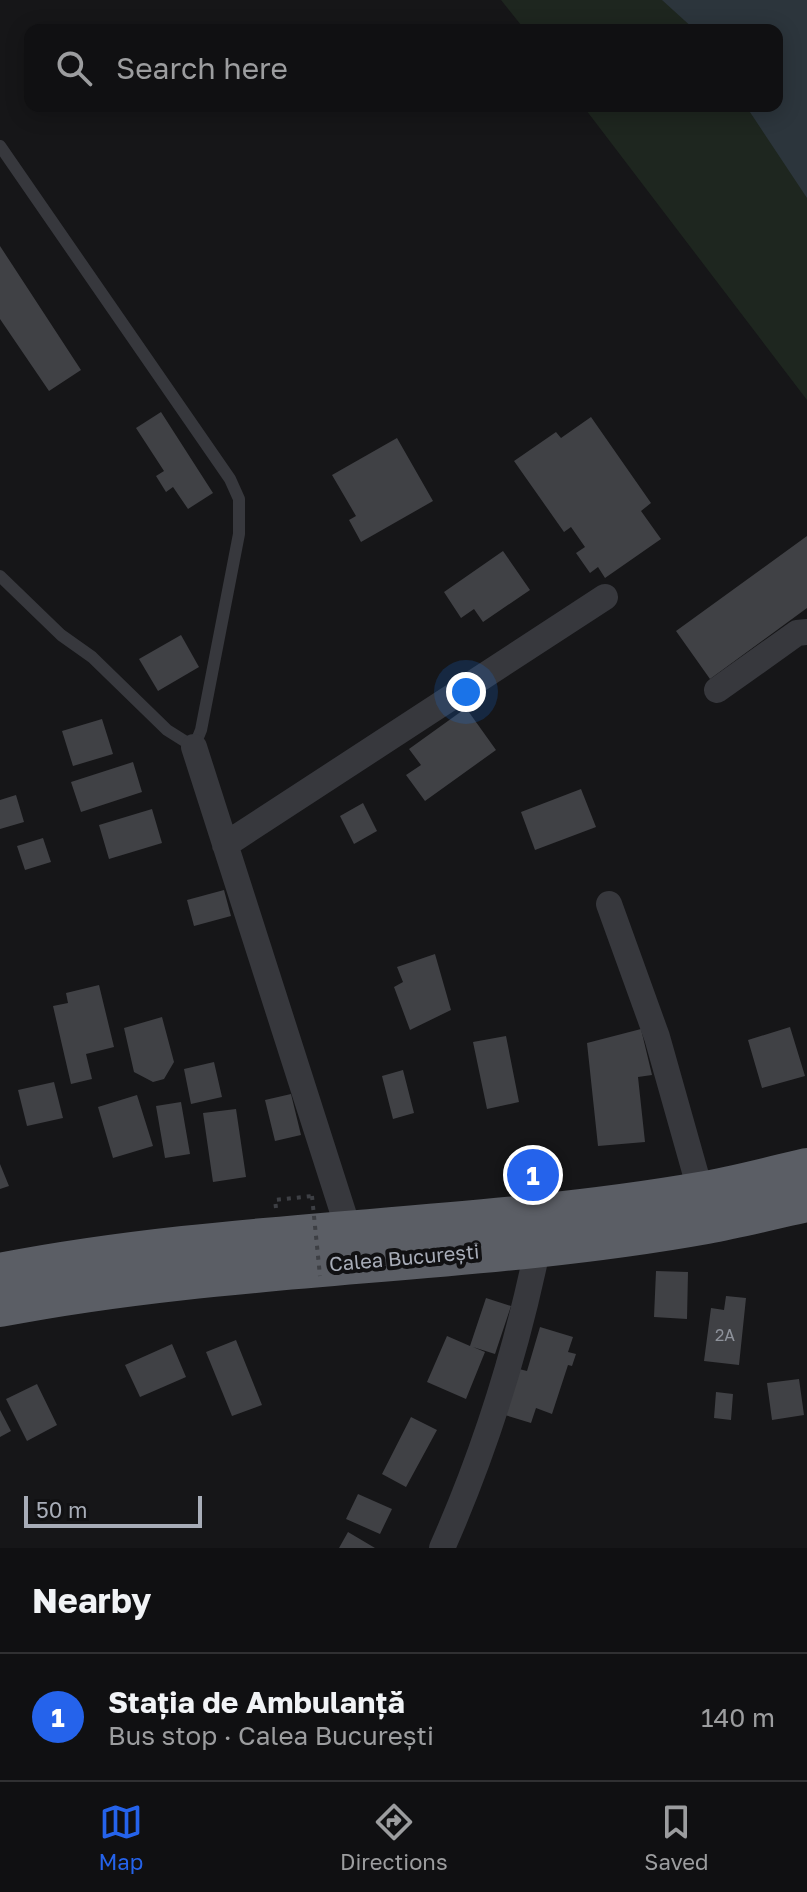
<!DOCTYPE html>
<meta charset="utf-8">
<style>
:root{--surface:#101012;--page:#1e1e20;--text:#f1f3f6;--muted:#9c9d9f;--line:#303032;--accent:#2563eb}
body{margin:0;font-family:"Golos Text",sans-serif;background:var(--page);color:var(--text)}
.scale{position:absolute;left:24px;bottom:20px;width:178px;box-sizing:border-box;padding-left:8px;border:4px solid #a8adb8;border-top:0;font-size:22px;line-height:28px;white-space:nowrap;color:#a8adb8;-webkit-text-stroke:6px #111113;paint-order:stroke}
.you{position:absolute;left:466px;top:692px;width:28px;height:28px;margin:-20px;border:6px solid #fff;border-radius:50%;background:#1a73e8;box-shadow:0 0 0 12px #1a73e833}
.badge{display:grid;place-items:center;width:52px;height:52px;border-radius:50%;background:var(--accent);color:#fff;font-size:26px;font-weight:700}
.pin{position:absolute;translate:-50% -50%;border:4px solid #fff;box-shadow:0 2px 8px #0006}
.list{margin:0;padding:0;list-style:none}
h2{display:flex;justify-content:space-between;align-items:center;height:104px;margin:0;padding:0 32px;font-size:34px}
h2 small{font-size:26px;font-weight:400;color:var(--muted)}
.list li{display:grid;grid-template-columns:52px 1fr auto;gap:24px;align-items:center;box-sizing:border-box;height:128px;padding:0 32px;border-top:2px solid var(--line)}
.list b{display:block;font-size:30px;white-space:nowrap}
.list p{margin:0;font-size:26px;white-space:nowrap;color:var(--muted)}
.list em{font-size:26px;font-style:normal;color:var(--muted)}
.icon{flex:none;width:44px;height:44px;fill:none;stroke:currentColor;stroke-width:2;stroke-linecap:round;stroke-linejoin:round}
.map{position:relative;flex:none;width:807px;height:1548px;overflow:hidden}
.search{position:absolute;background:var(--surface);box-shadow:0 4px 20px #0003;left:24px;right:24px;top:24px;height:88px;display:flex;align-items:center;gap:20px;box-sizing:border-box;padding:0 28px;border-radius:16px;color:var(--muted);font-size:30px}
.sheet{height:232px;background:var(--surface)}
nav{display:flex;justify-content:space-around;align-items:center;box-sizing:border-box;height:112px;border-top:2px solid var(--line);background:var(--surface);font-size:22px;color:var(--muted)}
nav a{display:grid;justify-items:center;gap:4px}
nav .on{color:var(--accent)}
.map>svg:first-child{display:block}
.green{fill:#1e261f}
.water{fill:#2c353c}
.building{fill:#404145}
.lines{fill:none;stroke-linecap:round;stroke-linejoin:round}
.path{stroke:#3d3f44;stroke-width:4;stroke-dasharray:4 6;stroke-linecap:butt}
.service{stroke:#37383d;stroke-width:12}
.minor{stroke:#37383d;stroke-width:26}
.trunk{stroke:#5b5e65;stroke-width:42}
.path-bridge{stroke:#3d3f44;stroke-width:4;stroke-dasharray:4 6;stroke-linecap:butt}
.labels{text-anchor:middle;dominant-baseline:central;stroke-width:8;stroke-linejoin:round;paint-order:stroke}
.number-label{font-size:16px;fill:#8e929b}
.street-label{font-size:20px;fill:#a8adb8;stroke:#111113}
</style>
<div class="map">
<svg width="807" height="1548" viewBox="0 0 807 1548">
<rect width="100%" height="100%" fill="#161618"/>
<!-- green -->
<path class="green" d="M501 0H807V400L583 106H777V30H525Z"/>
<!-- water -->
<path class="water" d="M662 0H807V198L746 106H777V30H695Z"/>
<!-- building -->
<path class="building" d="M0 246 81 370 49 391 0 319Z
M161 412 213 493 188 509 173 487 166 492 156 476 164 471 136 428Z
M591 417 651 503 641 511 661 539 605 578 598 567 590 573 576 553 585 547 571 527 564 532 514 461 556 432 561 438Z
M397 438 433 501 361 542 349 520 356 516 332 475Z
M807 536V608L710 679 676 631Z
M503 551 530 590 483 622 474 609 461 618 444 592Z
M181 635 199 667 158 691 139 659Z
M466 708 496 750 425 801 406 775 421 765 409 749Z
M102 719 113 754 73 766 62 731Z
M133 762 142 792 81 812 71 782Z
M581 789 596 827 535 850 521 812Z
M16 795 24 822 0 829V800Z
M363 803 377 831 354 844 340 816Z
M152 809 162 843 109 859 99 825Z
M43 838 51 862 25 870 17 846Z
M224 890 231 916 194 926 187 900Z
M435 954 451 1010 410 1030 394 987 403 982 397 967Z
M99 985 114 1047 86 1054 92 1079 71 1084 53 1006 68 1003 66 993Z
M162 1017 174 1062 164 1079 153 1082 134 1072 124 1028Z
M790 1027 805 1076 762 1088 748 1040Z
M641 1029 652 1075 638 1077 645 1142 598 1146 587 1043Z
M506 1036 519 1102 487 1109 473 1042Z
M214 1062 222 1097 191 1104 184 1069Z
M403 1070 414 1113 393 1119 382 1076Z
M54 1082 63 1118 27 1126 18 1090Z
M291 1094 301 1135 275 1141 265 1100Z
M137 1095 153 1146 113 1158 98 1107Z
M181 1102 190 1154 165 1158 156 1106Z
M236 1109 246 1177 213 1182 203 1113Z
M0 1164 9 1186 0 1189Z
M656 1271 688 1272 687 1319 654 1317Z
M726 1296 746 1298 739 1365 704 1361 711 1308 724 1310Z
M486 1298 511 1306 495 1354 473 1347 485 1352 466 1399 427 1382 447 1336 470 1346Z
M540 1327 573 1337 568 1352 576 1354 572 1366 568 1365 552 1414 536 1408 531 1423 505 1415 519 1369 527 1371Z
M236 1340 262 1405 232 1416 206 1352Z
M172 1344 186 1377 140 1397 125 1365Z
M799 1379 804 1415 772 1420 767 1383Z
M37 1384 57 1425 27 1441 6 1399Z
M716 1392 733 1394 731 1420 714 1418Z
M0 1410 11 1431 0 1437Z
M411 1417 437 1430 406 1487 382 1474Z
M358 1494 392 1509 380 1534 346 1519Z
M348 1532 375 1548H339Z"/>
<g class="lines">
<!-- path -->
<path class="path" d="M276 1208 275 1200 312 1196"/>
<!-- service -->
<path class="service" d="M0 146 230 479 239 499V534L201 730 194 747 167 730 92 657 61 635 0 576"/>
<!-- minor -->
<path class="minor" d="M717 690 797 633 807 632
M194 747 349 1231
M225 845 605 597
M609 904 657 1037 701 1193
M442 1548C485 1451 517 1349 538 1246"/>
<!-- trunk -->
<path class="trunk" d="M0 1274C231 1229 468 1233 700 1193 736 1187 772 1177 807 1169
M0 1306C233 1261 472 1265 706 1223 740 1217 774 1208 807 1201"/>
<!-- path-bridge -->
<path class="path-bridge" d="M312 1196 320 1276"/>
</g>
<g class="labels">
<!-- number labels -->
<g class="number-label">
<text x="725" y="1335">2A</text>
</g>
<!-- street labels -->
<g class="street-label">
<text transform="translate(404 1257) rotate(-5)">Calea București</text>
</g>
</g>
</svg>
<div class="scale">50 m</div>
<div class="you"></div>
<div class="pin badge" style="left:533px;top:1175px">1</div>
<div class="search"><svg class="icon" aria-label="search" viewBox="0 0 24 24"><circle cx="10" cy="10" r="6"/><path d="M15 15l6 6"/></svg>Search here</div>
</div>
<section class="sheet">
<h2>Nearby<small></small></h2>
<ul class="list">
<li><span class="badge">1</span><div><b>Stația de Ambulanță</b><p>Bus stop · Calea București</p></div><em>140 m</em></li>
</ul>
</section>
<nav>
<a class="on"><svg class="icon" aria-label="map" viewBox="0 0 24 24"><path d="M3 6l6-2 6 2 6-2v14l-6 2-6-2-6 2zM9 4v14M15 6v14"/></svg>Map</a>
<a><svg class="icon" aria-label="directions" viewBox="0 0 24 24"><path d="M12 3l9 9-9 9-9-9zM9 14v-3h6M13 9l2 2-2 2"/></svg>Directions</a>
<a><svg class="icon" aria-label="saved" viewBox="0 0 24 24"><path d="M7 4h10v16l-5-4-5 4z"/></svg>Saved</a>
</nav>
